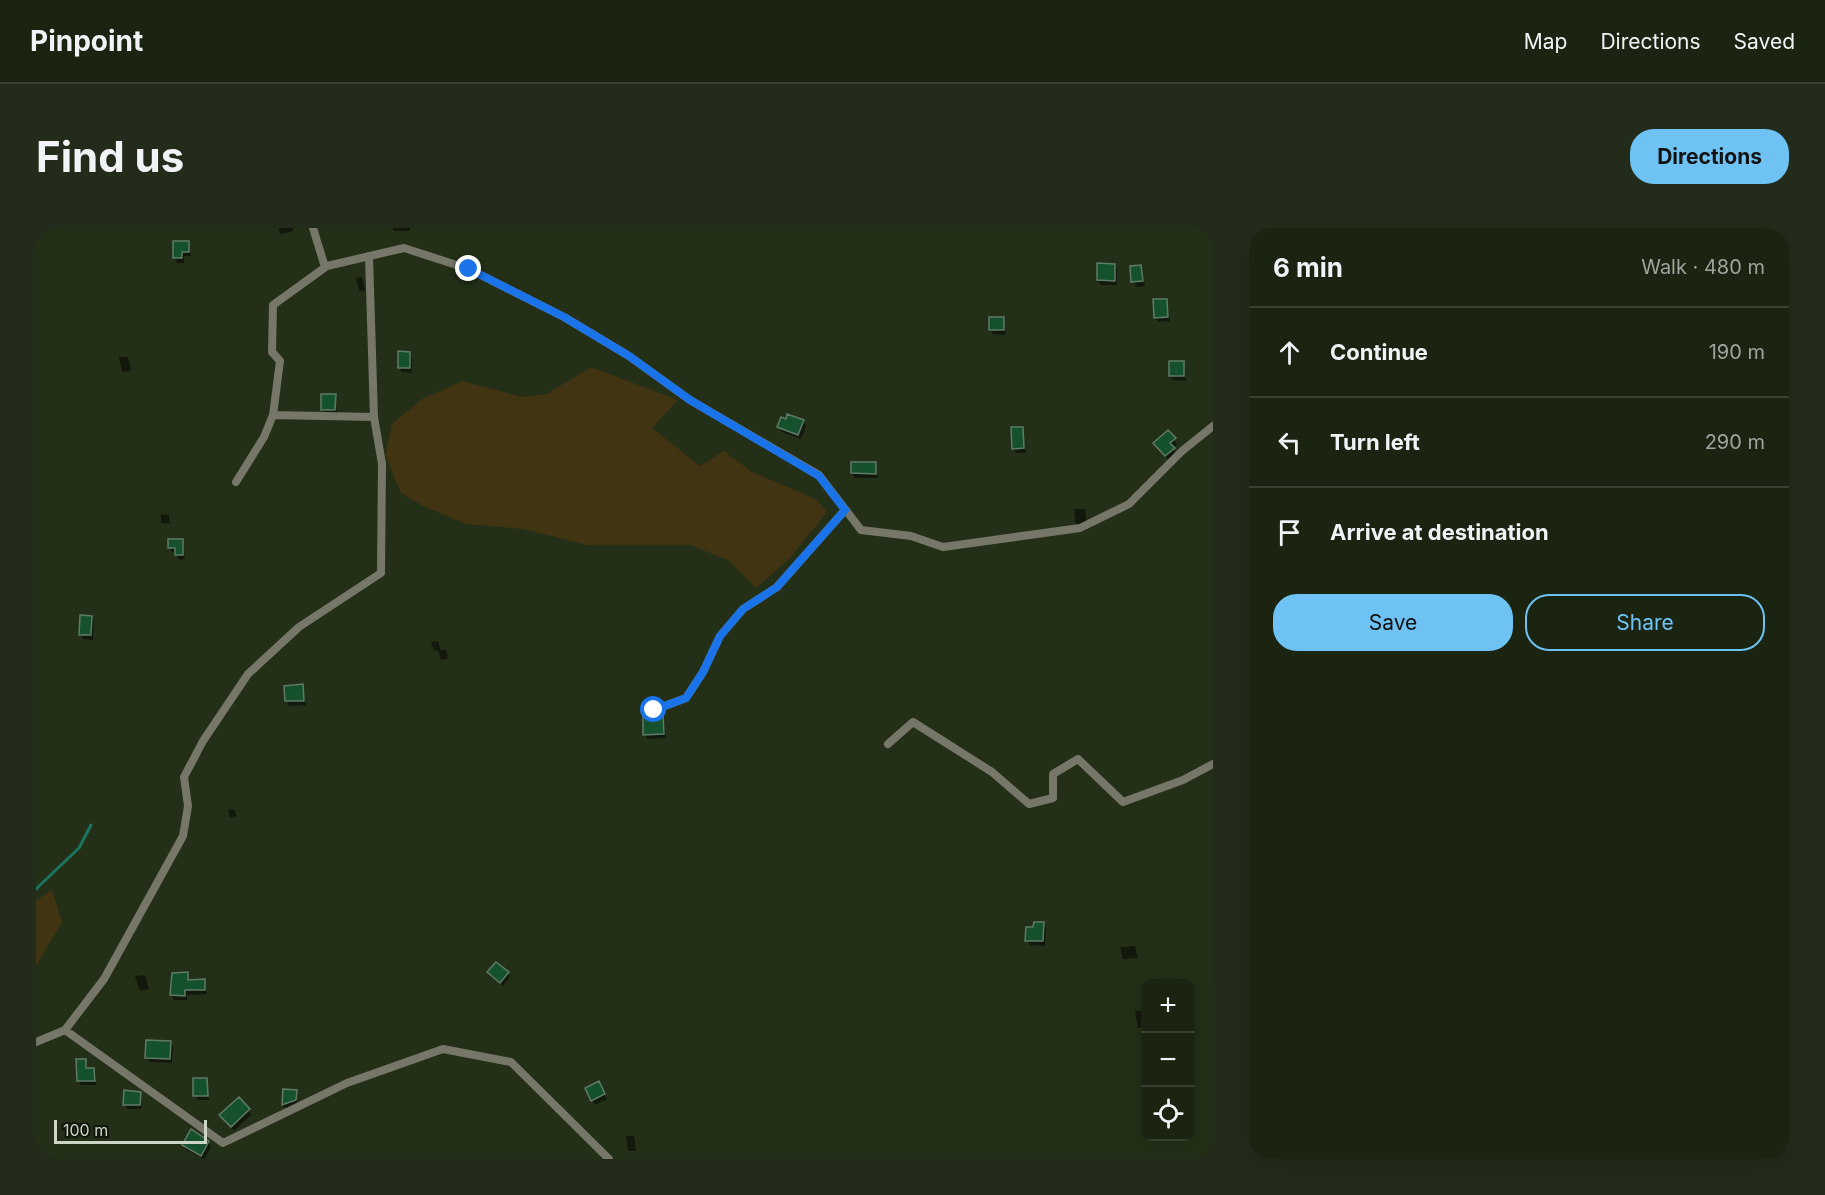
<!DOCTYPE html>
<meta charset="utf-8">
<style>
:root{--surface:#1a2411;--page:#232c1a;--text:#f1f3f6;--muted:#9fa49f;--line:#384131;--accent:#6ec2f4}
body{margin:0;font-family:Inter,sans-serif;background:var(--page);color:var(--text)}
.controls{position:absolute;right:18px;bottom:18px;display:grid;overflow:hidden;border-radius:12px;box-shadow:0 6px 24px #0002}
.controls button{width:54px;height:54px;display:grid;place-items:center;padding:0;border:0;border-bottom:2px solid var(--line);background:var(--surface);color:var(--text);font:30px sans-serif}
.scale{position:absolute;left:18px;bottom:15px;width:153px;box-sizing:border-box;padding-left:6px;border:3px solid #cdd6c6;border-top:0;font-size:16px;line-height:21px;white-space:nowrap;color:#cdd6c6;-webkit-text-stroke:4px #10160b;paint-order:stroke}
.stop{position:absolute;width:18px;height:18px;margin:-14px;border:4px solid #1a73e8;border-radius:50%;background:#fff}
.stop.end{background:#1a73e8;border-color:#fff;box-shadow:0 2px 6px #0008}
.list{margin:0;padding:0;list-style:none}
h2{display:flex;justify-content:space-between;align-items:center;height:78px;margin:0;padding:0 24px;font-size:26px}
h2 small{font-size:20px;font-weight:400;color:var(--muted)}
.list li{display:grid;grid-template-columns:39px 1fr auto;gap:18px;align-items:center;box-sizing:border-box;height:90px;padding:0 24px;border-top:2px solid var(--line)}
.list b{display:block;font-size:22px;white-space:nowrap}
.list em{font-size:20px;font-style:normal;color:var(--muted)}
.actions{display:flex;gap:12px;padding:18px 24px}
.actions a{flex:1;padding:14px 0;border:2px solid var(--accent);border-radius:24px;text-align:center;font-size:21px;color:var(--accent)}
.actions .main{background:var(--accent);color:#111}
.icon{flex:none;width:33px;height:33px;fill:none;stroke:currentColor;stroke-width:2;stroke-linecap:round;stroke-linejoin:round}
.map{position:relative;flex:none;width:1177px;height:931px;overflow:hidden;border-radius:24px}
header{display:flex;align-items:center;gap:36px;box-sizing:border-box;height:84px;padding:0 30px;background:var(--surface);border-bottom:2px solid var(--line)}
header strong{font-size:28px}
nav{display:flex;gap:33px;margin-inline-start:auto;font-size:21px}
.intro{display:flex;align-items:center;justify-content:space-between;box-sizing:border-box;height:144px;padding:0 36px}
h1{margin:0;font-size:42px}
.button{padding:15px 27px;border-radius:24px;background:var(--accent);color:#111;font-size:21px;font-weight:700}
main{display:flex;gap:36px;padding:0 36px}
aside{flex:1;background:var(--surface);border-radius:24px;box-shadow:0 6px 24px #0002}
.map>svg:first-child{display:block}
.green{fill:#413412}
.shadow{fill:#0007}
.lines{fill:none;stroke-linecap:round;stroke-linejoin:round}
.stream{stroke:#1b7460;stroke-width:3}
.building{fill:#15512c;stroke:#5f7b66;stroke-width:1.5}
.minor{stroke:#767769;stroke-width:8}
.route{stroke:#1a73e8;stroke-width:8}
</style>
<header>
<strong>Pinpoint</strong>
<nav><a>Map</a><a>Directions</a><a>Saved</a></nav>
</header>
<div class="intro"><h1>Find us</h1><a class="button">Directions</a></div>
<main>
<div class="map">
<svg width="1177" height="931" viewBox="0 0 1177 931">
<rect width="100%" height="100%" fill="#233017"/>
<!-- green -->
<path class="green" d="M555 139 642 172 616 200 664 238 688 223 716 244 780 271 791 284 755 329 720 360 692 332 654 317H551L487 301 430 296 387 278 365 265 349 227 356 196 386 171 427 153 486 169 511 166Z
M16 662 26 694 0 738V673Z"/>
<!-- shadow -->
<path class="shadow" d="M242 0H257V3L245 6Z
M356 0H374V3H358Z
M152 15 155 28H148V35H141L138 30Z
M1079 37 1081 42V57H1065L1062 52Z
M1105 39 1109 58 1100 59 1095 40Z
M326 49 329 62 323 63 320 50Z
M1131 72 1134 93 1122 94 1119 89Z
M967 90 970 107 957 106 954 102Z
M373 125 376 130V145L366 144 363 139Z
M83 129H92L95 143 86 144Z
M1147 134 1150 153 1137 152 1134 148Z
M299 168 301 186H289L286 181Z
M751 192 767 193 770 198 765 211 746 204 743 199Z
M986 200 990 225H980L977 220Z
M1132 204 1141 216 1137 220 1140 226 1133 232 1122 220Z
M839 236 842 250H819L816 245Z
M1038 281H1049L1051 295 1040 298Z
M125 286 133 287 134 296 125 295Z
M146 312 149 331 143 332 140 324H136L133 319Z
M55 390 58 394 57 412 47 411 44 406Z
M402 413 405 423 410 421 412 430 405 432 402 422 398 423 395 414Z
M266 458 270 477 253 478 251 473Z
M627 487 630 510 611 511 609 506 618 490Z
M198 581 201 588 194 590 192 582Z
M1007 695 1010 700 1009 718 994 717 991 712Z
M1099 718 1102 730 1087 731 1084 719Z
M453 745H472L474 749 467 758Z
M151 746 154 753H168L171 766 151 767V772H138L136 767Z
M109 747 113 761 104 763 99 748Z
M1099 783H1108L1110 799 1102 800Z
M134 814 137 819 136 835 114 834 111 829Z
M49 833 52 842H57L60 846V857H45L43 853Z
M170 852 173 872H162L159 868Z
M562 855 571 871 559 877 551 861Z
M248 863H260L262 877 250 881 247 877Z
M104 865 106 881H91L89 876Z
M213 882 215 887 198 903 188 892Z
M590 908H598L600 923H592Z
M172 914 175 919 168 931 150 922 147 917Z"/>
<g class="lines">
<!-- stream -->
<path class="stream" d="M0 661 43 620 55 597"/>
</g>
<!-- building -->
<path class="building" d="M137 13H153V24H146V30H137Z
M1061 35 1079 36V53L1061 52Z
M1105 37 1107 53 1095 54 1094 38Z
M1117 71H1131L1132 89 1118 90Z
M953 89H968V102H953Z
M362 123 374 124V140H362Z
M1133 133H1148V148H1133Z
M285 166H300L299 182H285Z
M751 186 768 192 762 207 741 199 745 189 750 191Z
M975 199H987L988 220 976 221Z
M1132 202 1140 210 1134 215 1139 220 1129 228 1117 215Z
M815 234H840V246L815 245Z
M132 311H147V327H139V320H132Z
M44 387 56 388 55 407H43Z
M267 456 268 473H249L248 458Z
M627 485 628 506 607 507V486L618 488Z
M998 694H1008L1007 713H989L990 699H997Z
M460 734 473 744 464 755 451 744Z
M152 744V752L169 751V762H149V768L134 767 136 745Z
M110 812 135 813 134 831 109 830Z
M40 831H50V840H58L59 853H41Z
M157 850H171L172 868H157Z
M563 853 569 866 555 873 549 860Z
M247 861 261 862 260 872 246 877Z
M88 862 105 864 104 877H87Z
M203 869 214 881 195 899 183 887Z
M155 901 173 913 165 928 146 917Z"/>
<g class="lines">
<!-- minor -->
<path class="minor" d="M277 0 289 39
M333 28 338 189
M200 254 228 209 237 187
M618 482 650 470 667 444 684 408 707 381 741 359 809 282
M852 516 877 494 956 544 993 576 1017 570V546L1042 531 1087 574 1147 552 1177 536
M29 802 187 915 311 855 407 821 475 834 573 931
M0 814 29 802 68 751 147 608 152 578 148 549 167 513 212 446 263 399 345 345 346 236 338 189 237 187 244 133 236 124 237 77 291 38 368 20 433 41 528 89 593 128 654 172 783 247 825 302 875 308 907 319 1044 300 1093 276 1146 223 1177 198"/>
</g>
<g class="lines">
<!-- route -->
<path class="route" d="M433 41 528 89 593 128 654 172 783 248 809 282 741 359 707 381 684 408 667 444 650 470 618 482"/>
</g>
</svg>
<div class="controls">
<button>+</button>
<button>−</button>
<button><svg class="icon" aria-label="locate" viewBox="0 0 24 24"><circle cx="12" cy="12" r="6"/><path d="M12 2v4M12 18v4M2 12h4M18 12h4"/></svg></button>
</div>
<div class="scale">100 m</div>
<div class="stop" style="left:618px;top:482px"></div>
<div class="stop end" style="left:433px;top:41px"></div>
</div>
<aside>
<h2>6 min<small>Walk · 480 m</small></h2>
<ul class="list">
<li><svg class="icon" aria-label="ahead" viewBox="0 0 24 24"><path d="M12 20V5M6 11l6-6 6 6"/></svg><div><b>Continue</b></div><em>190 m</em></li>
<li><svg class="icon" aria-label="left" viewBox="0 0 24 24"><path d="M17 20v-9H6M10 6l-5 5 5 5"/></svg><div><b>Turn left</b></div><em>290 m</em></li>
<li><svg class="icon" aria-label="arrive" viewBox="0 0 24 24"><path d="M6 21V4h12l-3 4 3 4H6"/></svg><div><b>Arrive at destination</b></div></li>
</ul>
<div class="actions"><a class="main">Save</a><a>Share</a></div>
</aside>
</main>
